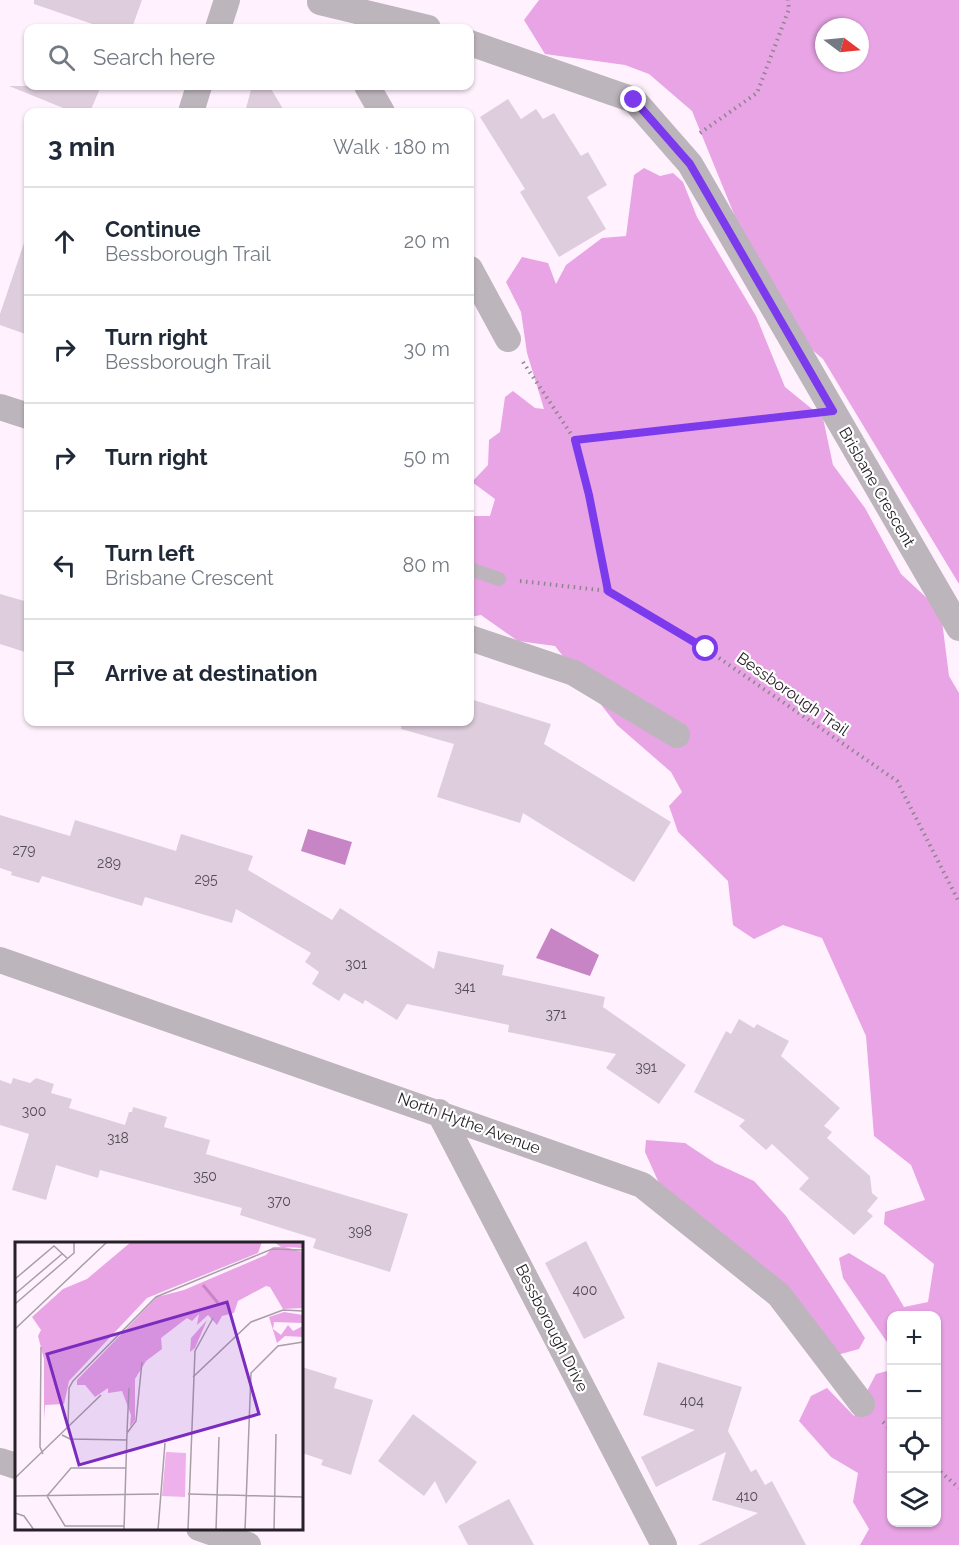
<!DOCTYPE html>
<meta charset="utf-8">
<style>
:root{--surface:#fff;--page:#f6f6f7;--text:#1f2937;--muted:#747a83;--line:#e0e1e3}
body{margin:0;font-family:Raleway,sans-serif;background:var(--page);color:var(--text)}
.controls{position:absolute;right:18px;bottom:18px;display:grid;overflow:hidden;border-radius:12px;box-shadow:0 2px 4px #0004}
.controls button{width:54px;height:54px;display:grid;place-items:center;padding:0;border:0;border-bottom:2px solid var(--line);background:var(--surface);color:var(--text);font:30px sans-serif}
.compass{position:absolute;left:815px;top:18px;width:54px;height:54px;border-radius:50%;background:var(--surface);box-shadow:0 2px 4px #0004;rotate:106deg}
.stop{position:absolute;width:18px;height:18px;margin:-14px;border:4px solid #7c3aed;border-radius:50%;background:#fff}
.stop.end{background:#7c3aed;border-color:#fff;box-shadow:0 2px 6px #0008}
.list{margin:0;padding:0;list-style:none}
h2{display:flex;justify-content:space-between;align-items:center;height:78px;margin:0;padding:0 24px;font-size:26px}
h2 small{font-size:20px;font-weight:400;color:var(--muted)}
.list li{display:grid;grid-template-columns:39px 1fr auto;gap:18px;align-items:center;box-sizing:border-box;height:108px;padding:0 24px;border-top:2px solid var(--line)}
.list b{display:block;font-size:22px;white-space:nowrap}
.list p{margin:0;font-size:20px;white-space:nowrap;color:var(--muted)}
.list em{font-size:20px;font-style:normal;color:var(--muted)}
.icon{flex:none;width:33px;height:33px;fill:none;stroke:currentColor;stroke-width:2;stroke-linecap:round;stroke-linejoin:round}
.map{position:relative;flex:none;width:959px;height:1545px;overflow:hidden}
.search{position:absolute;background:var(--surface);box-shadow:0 2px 4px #0004;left:24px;top:24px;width:450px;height:66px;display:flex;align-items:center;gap:15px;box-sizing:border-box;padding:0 21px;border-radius:12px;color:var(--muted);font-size:22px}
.panel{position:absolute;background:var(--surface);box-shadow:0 2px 4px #0004;left:24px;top:108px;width:450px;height:618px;border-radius:12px}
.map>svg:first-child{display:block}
.forest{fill:#e8a4e5;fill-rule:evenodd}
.water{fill:#c785c5}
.building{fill:#decedd}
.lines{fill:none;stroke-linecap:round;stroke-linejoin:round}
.path{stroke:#8e858e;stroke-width:4;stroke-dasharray:1.5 4.5;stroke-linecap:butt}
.lane{stroke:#bcb5bc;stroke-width:14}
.street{stroke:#bcb5bc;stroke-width:26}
.route{stroke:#7c3aed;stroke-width:8}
.labels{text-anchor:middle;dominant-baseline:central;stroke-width:4.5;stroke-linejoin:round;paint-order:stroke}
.number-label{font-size:14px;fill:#544c54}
.street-label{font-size:16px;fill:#262126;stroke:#fff}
.inset-river{fill:none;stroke:#c785c5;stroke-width:3}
.inset-road{fill:none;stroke:#a89ea8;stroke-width:1.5}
.view{fill:#7b2cbf;fill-opacity:0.15;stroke:#7b2cbf;stroke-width:3}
.inset-edge{fill:none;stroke:#262126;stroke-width:3}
</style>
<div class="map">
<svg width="959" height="1545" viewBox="0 0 959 1545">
<rect width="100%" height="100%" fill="#fff2fe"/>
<!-- forest -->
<path class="forest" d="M539 0H959V584L823 359 803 342 747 246 692 111 649 74 625 65 545 54 524 20ZM824 27H860V63H824Z
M644 168 660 176 673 173 683 182 697 217 756 316 785 387 823 418 833 465 865 508 901 574 930 601 942 621 949 676 959 693V1545H860L869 1529 853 1502 858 1473 831 1457 799 1421 811 1396 827 1388 854 1416 876 1374 891 1370 892 1522H936V1316H892L891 1348 843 1278 839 1258 849 1253 885 1275 904 1307 928 1302 934 1264 884 1224 885 1212 925 1200 911 1165 874 1136 866 1036 822 938 783 925 754 939 733 925 728 881 678 832 669 806 682 792 671 772 617 725 555 646 518 641 481 615 470 617V516H490L495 499 472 482 488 465 489 440 500 432 505 397 513 391 535 408 544 409 527 353 521 312 506 282 522 257 548 263 556 284 566 265 602 238 626 236 634 175Z
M646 1140 685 1143 715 1163 754 1181 786 1216 865 1338 859 1349 837 1355 663 1192 645 1152Z"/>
<!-- water -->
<path class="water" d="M308 829 352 842 345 865 301 851Z
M551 928 599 955 590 976 536 958Z"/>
<!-- building -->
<path class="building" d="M34 0H142L132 28H104L34 4Z
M9 86H101L90 112H73Z
M252 86 271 89 285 112H245Z
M508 99 521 119 536 109 543 119 554 113 581 156 588 152 607 185 587 197 606 229 559 257 520 192 525 189 480 117Z
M24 243 28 244V335L0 325V314Z
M0 594 28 602V653L0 644Z
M470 699 551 724 544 744 671 822 634 882 523 813 520 823 437 797 454 744 401 729 402 722H470Z
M0 815 70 836 75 820 176 851 181 834 253 856 248 870 332 920 340 908 434 969 438 951 504 965 502 975 605 997 603 1007 686 1065 659 1104 606 1068 616 1054 508 1032 509 1025 407 1004 397 1020 365 1000 363 1004 344 993 339 1001 312 984 319 972 305 962 311 953 236 909 232 923 145 897 142 906 42 876 39 883 11 875 12 872 0 868Z
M739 1019 754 1028 757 1024 789 1041 781 1056 840 1108 824 1126 832 1132 827 1138 870 1176 872 1193 878 1198 867 1211 873 1216 854 1235 799 1189 809 1178 772 1144 766 1150 739 1126 745 1120 694 1092 726 1031 731 1034Z
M13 1078 30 1083 36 1078 54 1084 51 1093 72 1099 69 1108 125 1125 129 1112H132L133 1107 167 1117 164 1127 210 1140 206 1154 408 1214 390 1272 313 1248 316 1239 240 1215 242 1208 100 1170 98 1178 56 1165 46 1200 12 1190 29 1134 0 1125V1080L11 1084Z
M586 1241 625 1318 584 1339 545 1263Z
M658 1362 742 1387 728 1431 751 1472 756 1469 765 1485 772 1481 806 1545H698L758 1513 712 1500 726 1452 656 1487 641 1457 695 1430 643 1415Z
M302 1367 337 1378 334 1388 373 1400 351 1475 321 1465 323 1460 302 1453Z
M413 1414 477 1462 446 1504 435 1481 424 1496 378 1461Z
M509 1499 534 1545H468L458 1526Z"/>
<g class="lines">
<!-- path -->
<path class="path" d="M700 133 757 93 789 9 788 0
M523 362 575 440 589 495 608 591 706 649 897 781 959 902
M575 440 802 414
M520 581 608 591
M883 1422 892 1430
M936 1468 959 1488"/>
<!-- lane -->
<path class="lane" d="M470 569 499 579"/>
<!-- street -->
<path class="street" d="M320 2 428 28
M218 28 227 0
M470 43 634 100 690 164 959 628
M367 86 382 112
M191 112 199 86
M470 269 508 339
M0 407 28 416
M470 638 574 673 677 735
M0 960 642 1185 779 1295 862 1404
M439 1112 664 1545
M0 1461 16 1466
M199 1528 248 1545"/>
</g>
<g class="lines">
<!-- route -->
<path class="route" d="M634 100 690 164 833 411 575 440 589 495 608 591 706 649"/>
</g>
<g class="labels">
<!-- number labels -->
<g class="number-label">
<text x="24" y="850">279</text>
<text x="109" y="863">289</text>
<text x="206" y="879">295</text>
<text x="356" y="964">301</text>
<text x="465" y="987">341</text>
<text x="556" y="1014">371</text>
<text x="646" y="1067">391</text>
<text x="34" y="1111">300</text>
<text x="118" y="1138">318</text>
<text x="205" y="1176">350</text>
<text x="279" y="1201">370</text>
<text x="360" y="1231">398</text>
<text x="585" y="1290">400</text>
<text x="692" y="1401">404</text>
<text x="747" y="1496">410</text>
</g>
<!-- street labels -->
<g class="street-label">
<text transform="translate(877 487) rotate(60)">Brisbane Crescent</text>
<text transform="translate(793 694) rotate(35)">Bessborough Trail</text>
<text transform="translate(469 1123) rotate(20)">North Hythe Avenue</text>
<text transform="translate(552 1328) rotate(63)">Bessborough Drive</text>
</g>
</g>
<!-- overview -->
<g transform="translate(15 1242)">
<rect width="288" height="288" fill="#fff2fe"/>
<path d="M151 210 171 211 170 255 147 254Z" fill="#eeb1eb"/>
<path d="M116 0H247L243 11 132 56 54 139 49 162 30 163 29 179V117L23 94 26 88 17 75 48 47 72 37ZM259 0H288V6L270 5 288 10V66L268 67 255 45 251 44 223 59 219 71 207 74 202 83 193 73 182 83 184 72 177 79 172 76 146 96 147 107 131 119 120 137V178L115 185 116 173 107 149 93 151V146L80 155 70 143H62V138L142 55 169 48 251 13 258 5H266ZM269 70 288 73V81L259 80 258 87 266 93 273 83 278 89 288 84V95L270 94 262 101 254 75ZM192 78 180 106 175 110 176 96Z" fill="#e8a4e5"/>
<path class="inset-river" d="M188 43 203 61"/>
<path class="inset-road" d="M0 37 39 4 53 17M0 52 47 12M0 62 59 11V0M0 87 92 0M26 105 25 205 28 212M178 135 236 80 268 68 288 69M53 186 54 146 58 139 141 55 257 7 288 8M112 190 114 146M47 193 55 197 112 198M0 236 86 153M173 252 288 255M0 254 144 252M0 271 9 274 19 288M109 284H50L32 254 56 226H111M109 288 112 191 121 179 127 120M143 288 150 201M173 288 180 109 198 76M201 288 204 195M230 288 236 131 263 104 288 100M259 288 261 192"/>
<path class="view" d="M212 60 244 172 64 223 32 112Z"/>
<rect width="288" height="288" class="inset-edge"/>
</g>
</svg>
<div class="controls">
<button>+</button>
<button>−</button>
<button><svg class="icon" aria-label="locate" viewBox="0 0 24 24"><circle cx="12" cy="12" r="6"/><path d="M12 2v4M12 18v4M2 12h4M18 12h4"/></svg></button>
<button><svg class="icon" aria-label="layers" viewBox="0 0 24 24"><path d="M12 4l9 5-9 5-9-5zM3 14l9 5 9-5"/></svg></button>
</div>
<svg class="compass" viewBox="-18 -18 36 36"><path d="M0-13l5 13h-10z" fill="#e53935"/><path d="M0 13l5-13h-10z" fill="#747a83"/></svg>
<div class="stop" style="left:706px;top:649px"></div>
<div class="stop end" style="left:634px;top:100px"></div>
<div class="search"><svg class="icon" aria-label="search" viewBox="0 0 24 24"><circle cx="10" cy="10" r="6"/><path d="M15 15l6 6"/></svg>Search here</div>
<section class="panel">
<h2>3 min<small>Walk · 180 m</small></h2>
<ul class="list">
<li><svg class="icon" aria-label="ahead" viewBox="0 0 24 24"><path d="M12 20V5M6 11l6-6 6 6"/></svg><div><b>Continue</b><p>Bessborough Trail</p></div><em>20 m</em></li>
<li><svg class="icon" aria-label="right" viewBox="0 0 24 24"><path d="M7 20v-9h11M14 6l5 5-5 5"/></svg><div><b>Turn right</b><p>Bessborough Trail</p></div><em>30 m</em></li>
<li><svg class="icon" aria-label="right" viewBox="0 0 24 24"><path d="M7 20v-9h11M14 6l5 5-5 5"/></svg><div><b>Turn right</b></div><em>50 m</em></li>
<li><svg class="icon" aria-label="left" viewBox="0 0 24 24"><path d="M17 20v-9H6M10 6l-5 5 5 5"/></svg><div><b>Turn left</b><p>Brisbane Crescent</p></div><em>80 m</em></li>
<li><svg class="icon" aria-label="arrive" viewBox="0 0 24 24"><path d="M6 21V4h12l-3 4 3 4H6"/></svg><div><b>Arrive at destination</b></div></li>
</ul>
</section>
</div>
